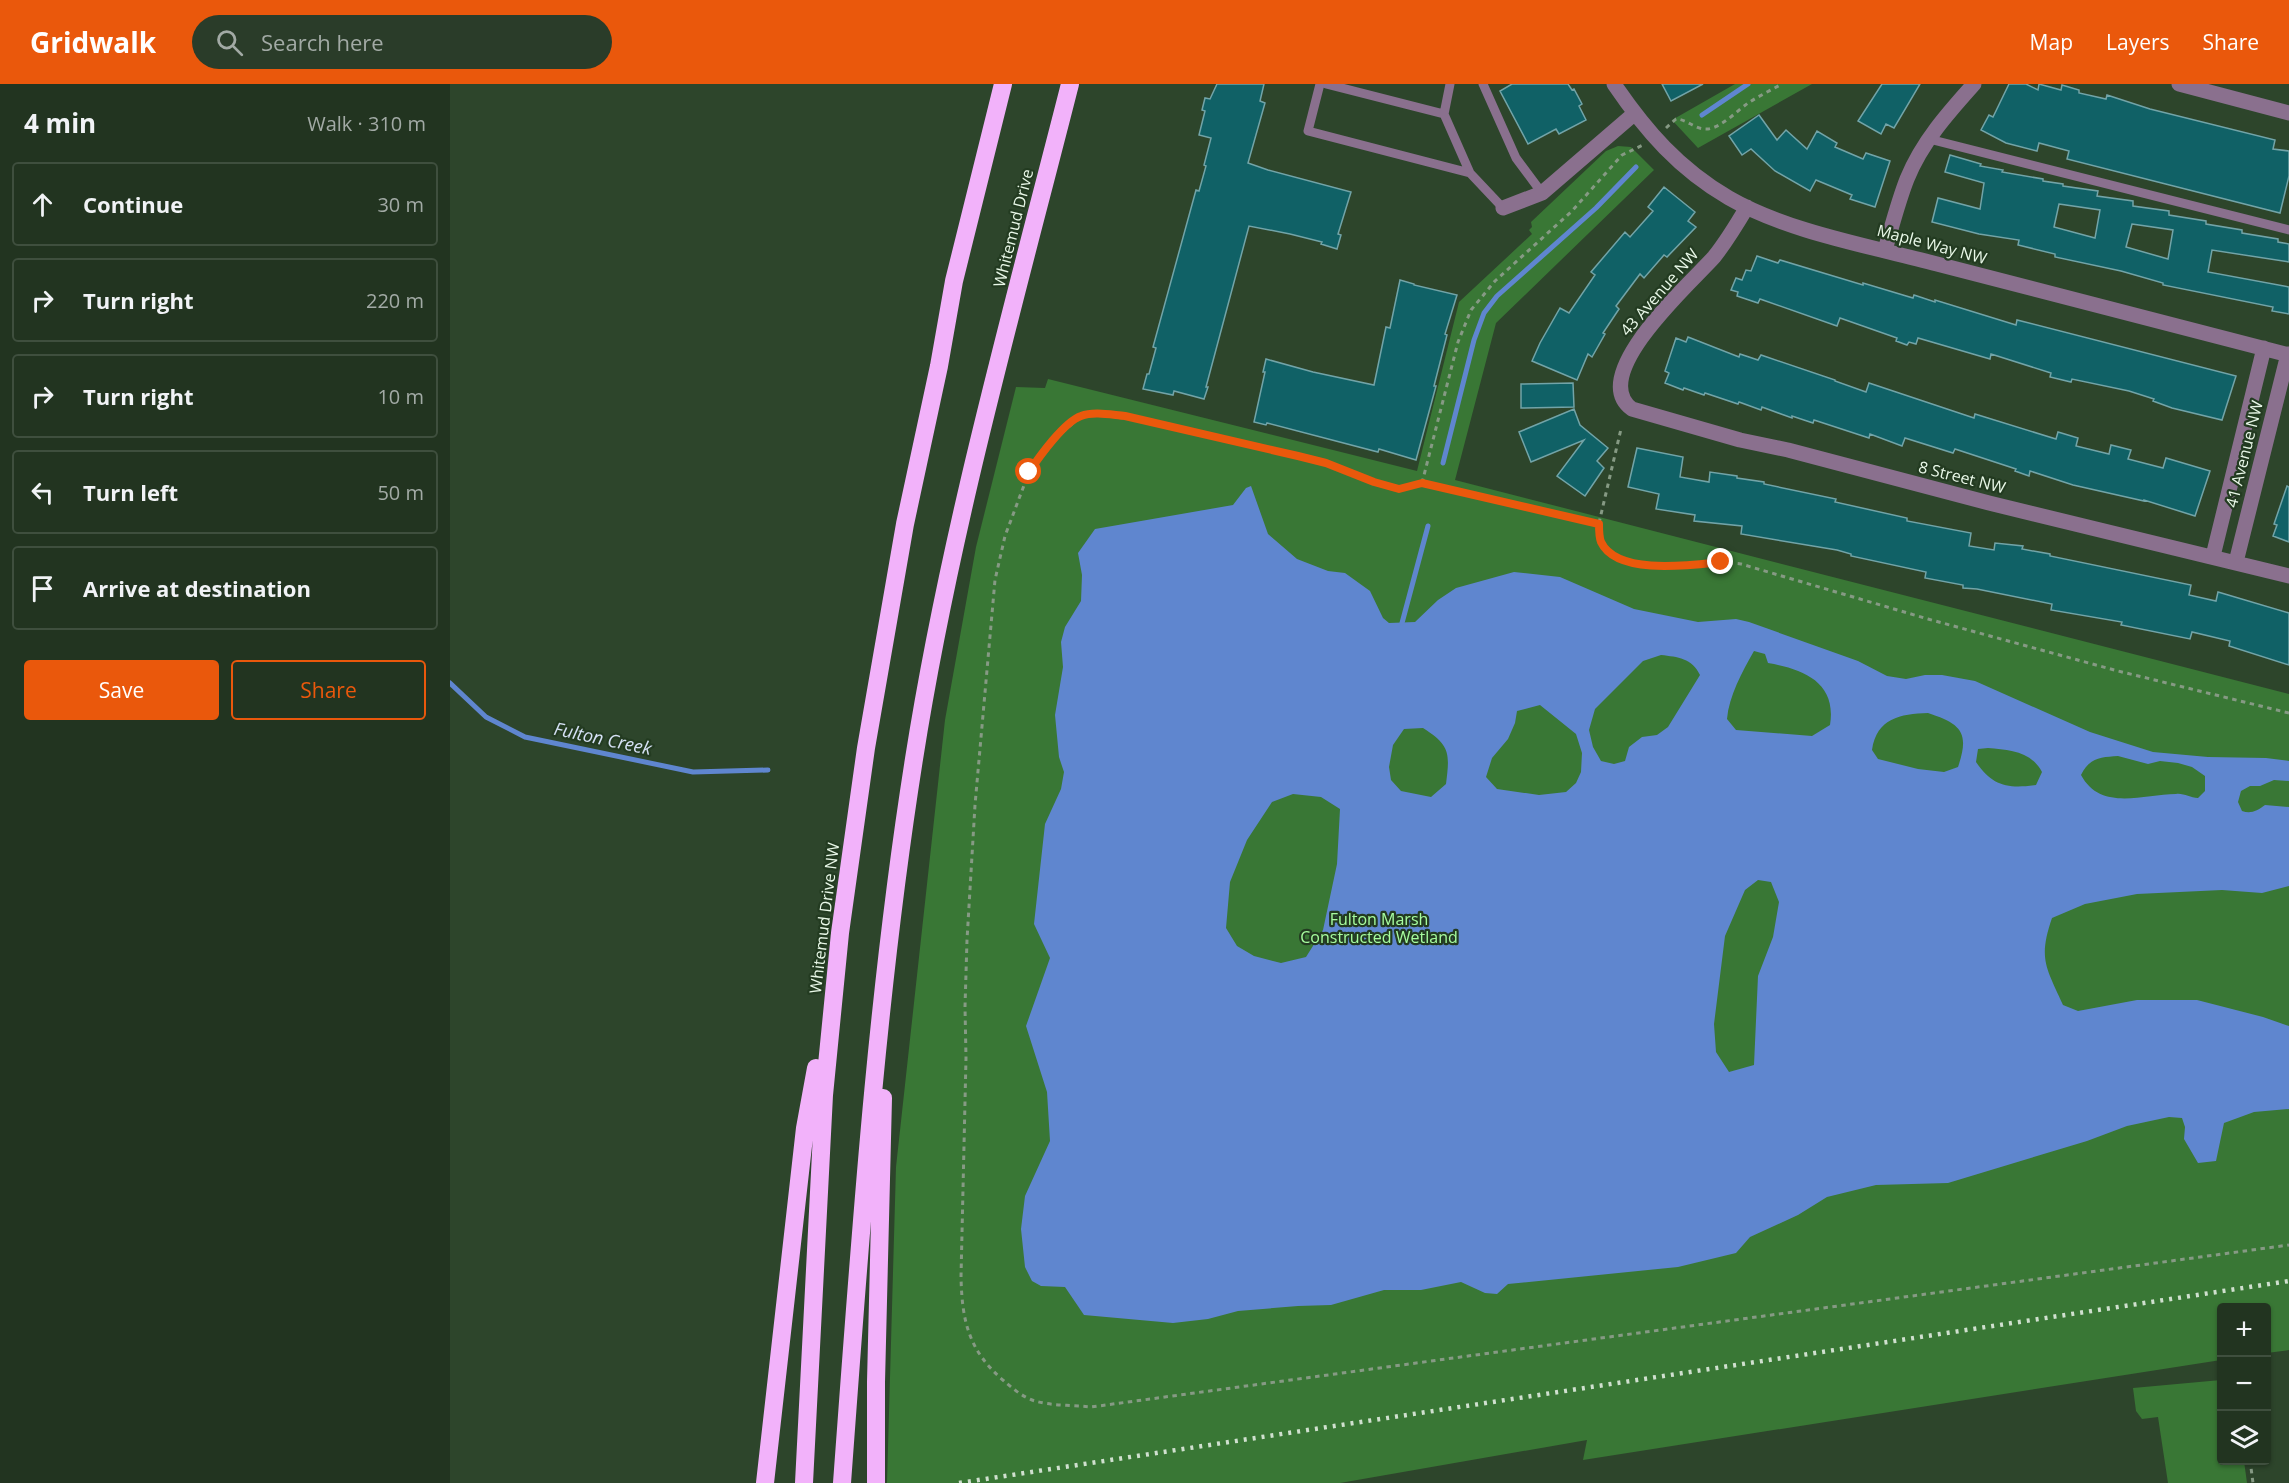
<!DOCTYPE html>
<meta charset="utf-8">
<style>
:root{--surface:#223420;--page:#2a3c29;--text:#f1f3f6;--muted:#a2aaa5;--line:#3f4f3e;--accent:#ea580c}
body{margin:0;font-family:"Open Sans",sans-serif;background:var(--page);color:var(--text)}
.controls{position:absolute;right:18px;bottom:18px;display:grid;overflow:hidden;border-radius:6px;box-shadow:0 2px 4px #0004}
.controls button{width:54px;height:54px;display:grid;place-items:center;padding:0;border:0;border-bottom:2px solid var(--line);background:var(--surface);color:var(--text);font:30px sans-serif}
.stop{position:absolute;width:18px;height:18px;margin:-14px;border:4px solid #ea580c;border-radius:50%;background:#fff}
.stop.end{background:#ea580c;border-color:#fff;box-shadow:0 2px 6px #0008}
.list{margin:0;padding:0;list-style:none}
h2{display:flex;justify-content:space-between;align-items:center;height:78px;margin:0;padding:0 24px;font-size:26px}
h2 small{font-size:20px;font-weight:400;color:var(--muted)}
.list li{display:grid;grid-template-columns:39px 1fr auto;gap:18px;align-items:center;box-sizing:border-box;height:84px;margin:0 12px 12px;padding:0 12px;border:2px solid var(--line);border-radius:6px}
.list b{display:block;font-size:22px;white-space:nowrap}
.list em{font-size:20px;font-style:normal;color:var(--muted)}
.actions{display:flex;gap:12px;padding:18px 24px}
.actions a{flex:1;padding:14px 0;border:2px solid var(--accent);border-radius:6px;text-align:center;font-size:21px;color:var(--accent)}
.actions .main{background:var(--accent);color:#fff}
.icon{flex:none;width:33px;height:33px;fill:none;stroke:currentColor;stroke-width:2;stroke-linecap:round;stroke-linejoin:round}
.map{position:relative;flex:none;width:1839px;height:1399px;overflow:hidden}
header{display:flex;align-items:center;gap:36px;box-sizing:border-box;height:84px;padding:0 30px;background:var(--accent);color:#fff}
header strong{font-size:28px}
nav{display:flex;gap:33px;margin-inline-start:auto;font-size:21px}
.search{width:420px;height:54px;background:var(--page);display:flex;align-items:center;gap:15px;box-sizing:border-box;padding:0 21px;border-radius:33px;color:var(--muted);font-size:22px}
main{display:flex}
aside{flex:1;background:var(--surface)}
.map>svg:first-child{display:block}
.green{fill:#397735}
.water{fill:#5f86cf;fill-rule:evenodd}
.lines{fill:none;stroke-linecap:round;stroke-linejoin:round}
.stream{stroke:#5f86cf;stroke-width:5}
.building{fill:#106166;stroke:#72a4a8;stroke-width:1.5;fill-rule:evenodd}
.path{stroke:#869a84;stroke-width:3;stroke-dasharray:4.5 4.5;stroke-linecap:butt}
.service{stroke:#8a708e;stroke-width:9}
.minor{stroke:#8a708e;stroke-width:15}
.motorway{stroke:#f2b2fa;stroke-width:18}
.rail{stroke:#d0e0cf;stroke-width:4.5;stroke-dasharray:3 6;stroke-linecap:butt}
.route{stroke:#ea580c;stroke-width:8}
.labels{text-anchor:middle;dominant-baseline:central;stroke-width:4.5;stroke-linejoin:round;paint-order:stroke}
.street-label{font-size:16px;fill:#e9f8e8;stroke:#233b21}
.park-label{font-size:16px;fill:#a7fd9f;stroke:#233b21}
.water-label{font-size:18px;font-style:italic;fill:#d5e0f4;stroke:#233b21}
</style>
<header>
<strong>Gridwalk</strong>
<div class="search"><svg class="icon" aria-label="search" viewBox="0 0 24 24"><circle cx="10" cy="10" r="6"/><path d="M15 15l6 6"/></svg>Search here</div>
<nav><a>Map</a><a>Layers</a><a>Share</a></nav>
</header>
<main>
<aside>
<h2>4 min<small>Walk · 310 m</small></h2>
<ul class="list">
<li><svg class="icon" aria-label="ahead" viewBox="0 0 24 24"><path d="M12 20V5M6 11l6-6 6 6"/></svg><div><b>Continue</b></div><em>30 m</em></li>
<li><svg class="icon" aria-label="right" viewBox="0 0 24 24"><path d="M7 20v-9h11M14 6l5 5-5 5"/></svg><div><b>Turn right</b></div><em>220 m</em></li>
<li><svg class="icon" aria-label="right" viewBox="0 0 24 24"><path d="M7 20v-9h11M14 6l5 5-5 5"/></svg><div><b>Turn right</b></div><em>10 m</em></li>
<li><svg class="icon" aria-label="left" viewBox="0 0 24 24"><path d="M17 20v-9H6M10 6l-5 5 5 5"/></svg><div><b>Turn left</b></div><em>50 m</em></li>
<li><svg class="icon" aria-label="arrive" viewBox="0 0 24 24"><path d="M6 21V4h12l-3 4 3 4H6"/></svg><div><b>Arrive at destination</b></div></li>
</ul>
<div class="actions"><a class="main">Save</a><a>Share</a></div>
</aside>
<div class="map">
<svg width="1839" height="1399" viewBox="0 0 1839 1399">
<rect width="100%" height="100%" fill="#2d452b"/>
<!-- green -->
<path class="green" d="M1285 0H1362L1248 64 1222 36Z
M1168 62 1181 63 1204 86 1046 239 1005 396 1839 610V1266L1817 1269 1816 1224H1772L1771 1276 1133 1376 1137 1356 890 1399H437L446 1083 495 636 526 463 566 303 595 304 598 295 967 387 1009 218 1082 150 1079 146 1082 143 1081 138 1156 67Z
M1771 1296 1772 1376 1794 1377 1797 1399H1718L1708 1333 1692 1335 1686 1327 1683 1304Z"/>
<!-- water -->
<path class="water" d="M801 402 818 450 847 475 878 487 895 489 920 507 933 534 939 539 965 538 988 516 1006 504 1064 488 1110 493 1184 525 1248 538 1286 535 1299 538 1408 577 1437 592 1456 595 1475 591H1492L1525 597 1640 648 1703 668 1758 673 1816 674 1839 677V697L1824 696 1810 702H1800L1791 707 1788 718 1792 727C1801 730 1807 727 1815 721L1839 723V802L1812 809 1772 806 1687 810 1635 820 1602 834C1588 875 1596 883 1613 921L1628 927 1687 916H1747L1813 933 1839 942V1025L1804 1028 1774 1039 1766 1077 1748 1079 1734 1055 1735 1043 1732 1034 1719 1033 1677 1042 1637 1057 1498 1099 1426 1101 1377 1113 1348 1131 1300 1153 1286 1169 1228 1183 1058 1200 1047 1210 1035 1209 1011 1198 971 1206H934L881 1221 848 1222 788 1227 758 1235 723 1239 634 1231 615 1203 591 1202 582 1197 575 1183 571 1145 575 1112 600 1057 597 1008 576 942 600 874 584 840 595 740 611 705 614 688 609 673 605 631 613 583 611 558 615 543 631 517 632 491 628 469 645 445 783 421 796 404ZM1304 567 1315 570 1318 579C1353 585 1387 598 1380 641L1362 652 1286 646 1277 635C1279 612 1292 588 1304 567ZM1211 571C1228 573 1242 574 1250 591L1218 643 1207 651 1192 653 1179 663 1175 677 1164 680 1151 677 1143 663 1139 646 1145 625 1193 577ZM1090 621 1126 650 1132 669 1131 688 1126 699 1116 708 1089 711 1047 705 1036 693 1042 674 1058 655 1065 639 1067 627ZM1478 629C1511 640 1520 648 1508 683L1494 688 1468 685 1428 675 1422 666C1427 634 1450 630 1478 629ZM973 644C1000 661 1000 669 996 700L981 713 951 707 941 696 939 683 943 661 954 645ZM1538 664C1559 666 1581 667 1592 688L1586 701C1558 705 1542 702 1526 678L1528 665ZM1668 672 1698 680 1710 677 1728 679 1742 683 1755 692V707L1748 714C1740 714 1734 709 1726 710 1693 710 1651 728 1631 691 1639 674 1651 673 1668 672ZM843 710 871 713 890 725 887 780 873 846 856 873 831 879 804 872 787 862 776 844 780 798 797 756 822 718ZM1308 796 1321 798 1329 818 1323 853 1308 892 1304 981 1279 988 1266 968 1264 940 1275 852 1295 806Z"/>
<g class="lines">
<!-- stream -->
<path class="stream" d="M1252 31 1298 0
M993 379 1024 256 1034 229 1047 212 1146 124 1186 83
M952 539 978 442
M0 599 36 633 75 653 243 688 318 686"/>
</g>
<!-- building -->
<path class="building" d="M767 0H814L810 17 815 19 798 79 818 86 901 108 888 150 891 151 887 165 871 160 872 158 840 150 799 142 756 303H758L754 315 724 307 723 311 693 305 697 290H699L706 264 703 263 746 106 749 107 756 82 754 81 761 54 749 51 755 27 752 26 755 14 760 15Z
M1062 0H1118L1122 6 1124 5 1132 20 1129 22 1136 36 1109 50 1106 45 1078 60 1050 7Z
M1212 0H1253L1221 17Z
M1432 0H1470L1444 44 1436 40 1431 50 1408 37Z
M1559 0H1576L1588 6 1589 0 1611 6 1612 1 1629 6V9L1656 15 1657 11 1700 25 1825 56 1823 65 1839 67V92L1830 129 1617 75 1619 67 1589 59 1587 67 1556 59 1531 46 1539 31 1543 33Z
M1309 31 1327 56 1336 46 1357 65 1367 47 1387 59 1385 63 1413 75 1416 69 1440 77 1425 123 1400 115 1402 111 1366 96 1360 107 1325 87 1301 65 1292 71 1279 52Z
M1500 71 1531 80 1530 82 1553 86 1552 88 1593 95V97L1613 100V102L1648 107 1647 112 1683 117V122L1719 127V131L1756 137V140L1792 146V149L1828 155V158L1839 160V178L1762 166 1758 188 1839 203V230L1822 227 1823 223 1713 201V199L1671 187 1605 173V170L1568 161 1569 156 1529 150 1482 138 1488 114 1530 125 1534 99 1495 88ZM1609 120 1650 126 1645 154 1604 143ZM1682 140 1723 146 1718 175 1676 163Z
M1214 103 1245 128 1238 137 1246 143 1217 173 1214 171 1194 194 1190 190 1166 222 1169 225 1153 249 1155 250 1142 273 1138 270 1127 296 1082 277 1090 259 1110 224 1119 229 1145 191 1141 188 1175 148 1180 153 1203 127 1198 123Z
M1307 172 1328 179 1330 176 1413 201V199L1463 214 1464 211 1485 218V216L1566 241 1567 236 1786 292 1772 336 1722 324 1703 317 1704 315 1679 307 1622 295 1621 298 1600 293 1601 289 1541 270 1540 275 1468 254 1466 260 1459 258 1457 261 1446 257 1447 254 1390 234 1387 242 1310 215 1308 219 1287 212 1288 208 1281 206 1286 194 1292 196 1296 186 1301 187Z
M950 196 964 200V201L1007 211 995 250 997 251 984 302H986L966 376 929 365 928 368 817 339 816 341 804 338 815 288H813L816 275 863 288 924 301 936 243 940 244Z
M1238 253 1289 273 1290 270 1308 276 1311 271 1385 296V297L1416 308 1419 299 1524 334 1525 330 1606 355 1608 348 1628 354 1626 362 1659 370 1661 361 1681 366 1678 375 1713 384 1716 374 1760 387 1745 432 1694 416V417L1623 401 1580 387 1579 392 1565 387 1566 385 1505 365 1503 369 1455 354 1452 362 1420 350 1419 354 1364 336 1363 339 1342 332V334L1312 323 1311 326 1289 318 1288 320 1255 309 1254 311 1234 304 1233 306 1215 299 1219 289 1215 287 1226 254 1236 258Z
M1123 299 1124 323 1071 324V300Z
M1124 325 1130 341 1158 364 1147 377 1154 384 1135 412 1107 392 1134 356 1081 378 1069 348Z
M1187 364 1233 373 1230 393 1259 398 1260 388 1287 392V394L1314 398V400L1386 415 1385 418 1457 434V437L1521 449 1519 462 1544 466 1545 459 1573 462 1572 465 1600 470V472L1741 501 1739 511 1766 517 1768 508 1839 529V581L1779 562 1780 557 1742 548 1740 555 1671 541 1672 538 1601 526 1602 520 1527 505 1513 504V501L1475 494 1476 488 1401 472V470L1387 466 1291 450 1292 442 1244 437 1245 431 1206 425 1209 410 1178 403Z
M1837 402 1839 403V458L1823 452 1827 441 1824 440Z"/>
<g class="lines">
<!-- path -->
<path class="path" d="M1216 44 1226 35C1237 35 1245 46 1258 45 1272 43 1287 27 1298 19 1309 12 1321 6 1332 0
M972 399 1008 258 1021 226 1045 197 1122 127 1172 71 1193 61
M1149 439 1171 345
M1839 629 1668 587 1478 535 1291 480C1251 474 1150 504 1149 439L972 399 949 405 924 398 876 379 848 372 675 332 650 330 631 332 596 363 579 388 555 452 545 496 525 721 517 856 515 923 516 974 511 1193C512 1238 519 1267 554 1297 562 1304 574 1314 585 1317 602 1322 623 1321 641 1323L1839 1161
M1800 1376 1803 1399"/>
<!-- service -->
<path class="service" d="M870 0 858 47 1020 89
M876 0 994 30 1020 89 1053 124
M1033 0 1066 74 1092 109
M994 30 1000 0
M1479 55 1839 146"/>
<!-- minor -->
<path class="minor" d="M1164 0C1196 47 1229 85 1279 114 1338 148 1420 162 1487 180 1604 210 1721 241 1839 271
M1729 0 1839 29
M1297 123C1287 140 1276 158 1264 173 1241 199 1136 291 1182 325L1290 356 1338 366 1539 419 1839 492
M1053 124 1092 109 1185 29
M1435 166C1442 142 1448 118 1457 95 1472 58 1498 29 1524 0
M1763 472 1814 264
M1786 478 1838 270"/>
<!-- motorway -->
<path class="motorway" d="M315 1399 355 1044 366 984
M354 1399 374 1011 390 849 416 664 455 440 489 282 504 197 553 0
M392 1399C410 1157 426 915 464 675 500 446 563 224 620 0
M426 1399V1298L433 1014"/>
<!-- rail -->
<path class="rail" d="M509 1399 1839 1197"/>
</g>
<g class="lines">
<!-- route -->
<path class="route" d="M579 388C589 373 614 338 631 332 644 327 662 331 675 332L848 372 876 379 924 398 949 405 972 399 1149 440C1149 445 1149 453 1151 458 1167 492 1242 481 1271 478"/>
</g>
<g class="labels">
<!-- street labels -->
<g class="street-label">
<text transform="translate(563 144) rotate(-76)">Whitemud Drive</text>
<text transform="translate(1482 160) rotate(15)">Maple Way NW</text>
<text transform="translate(1209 208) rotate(-49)">43 Avenue NW</text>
<text transform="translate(1794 370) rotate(-76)">41 Avenue NW</text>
<text transform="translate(1512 393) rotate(14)">8 Street NW</text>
<text transform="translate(374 834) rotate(-83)">Whitemud Drive NW</text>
</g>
<!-- park labels -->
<g class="park-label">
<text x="929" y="835">Fulton Marsh<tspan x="929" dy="18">Constructed Wetland</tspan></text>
</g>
<!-- water labels -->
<g class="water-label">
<text transform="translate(153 654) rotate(12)">Fulton Creek</text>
</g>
</g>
</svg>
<div class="controls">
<button>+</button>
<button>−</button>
<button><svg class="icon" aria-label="layers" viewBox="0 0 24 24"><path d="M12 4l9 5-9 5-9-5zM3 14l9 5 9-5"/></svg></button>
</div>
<div class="stop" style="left:579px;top:388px"></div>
<div class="stop end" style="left:1271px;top:478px"></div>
</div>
</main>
